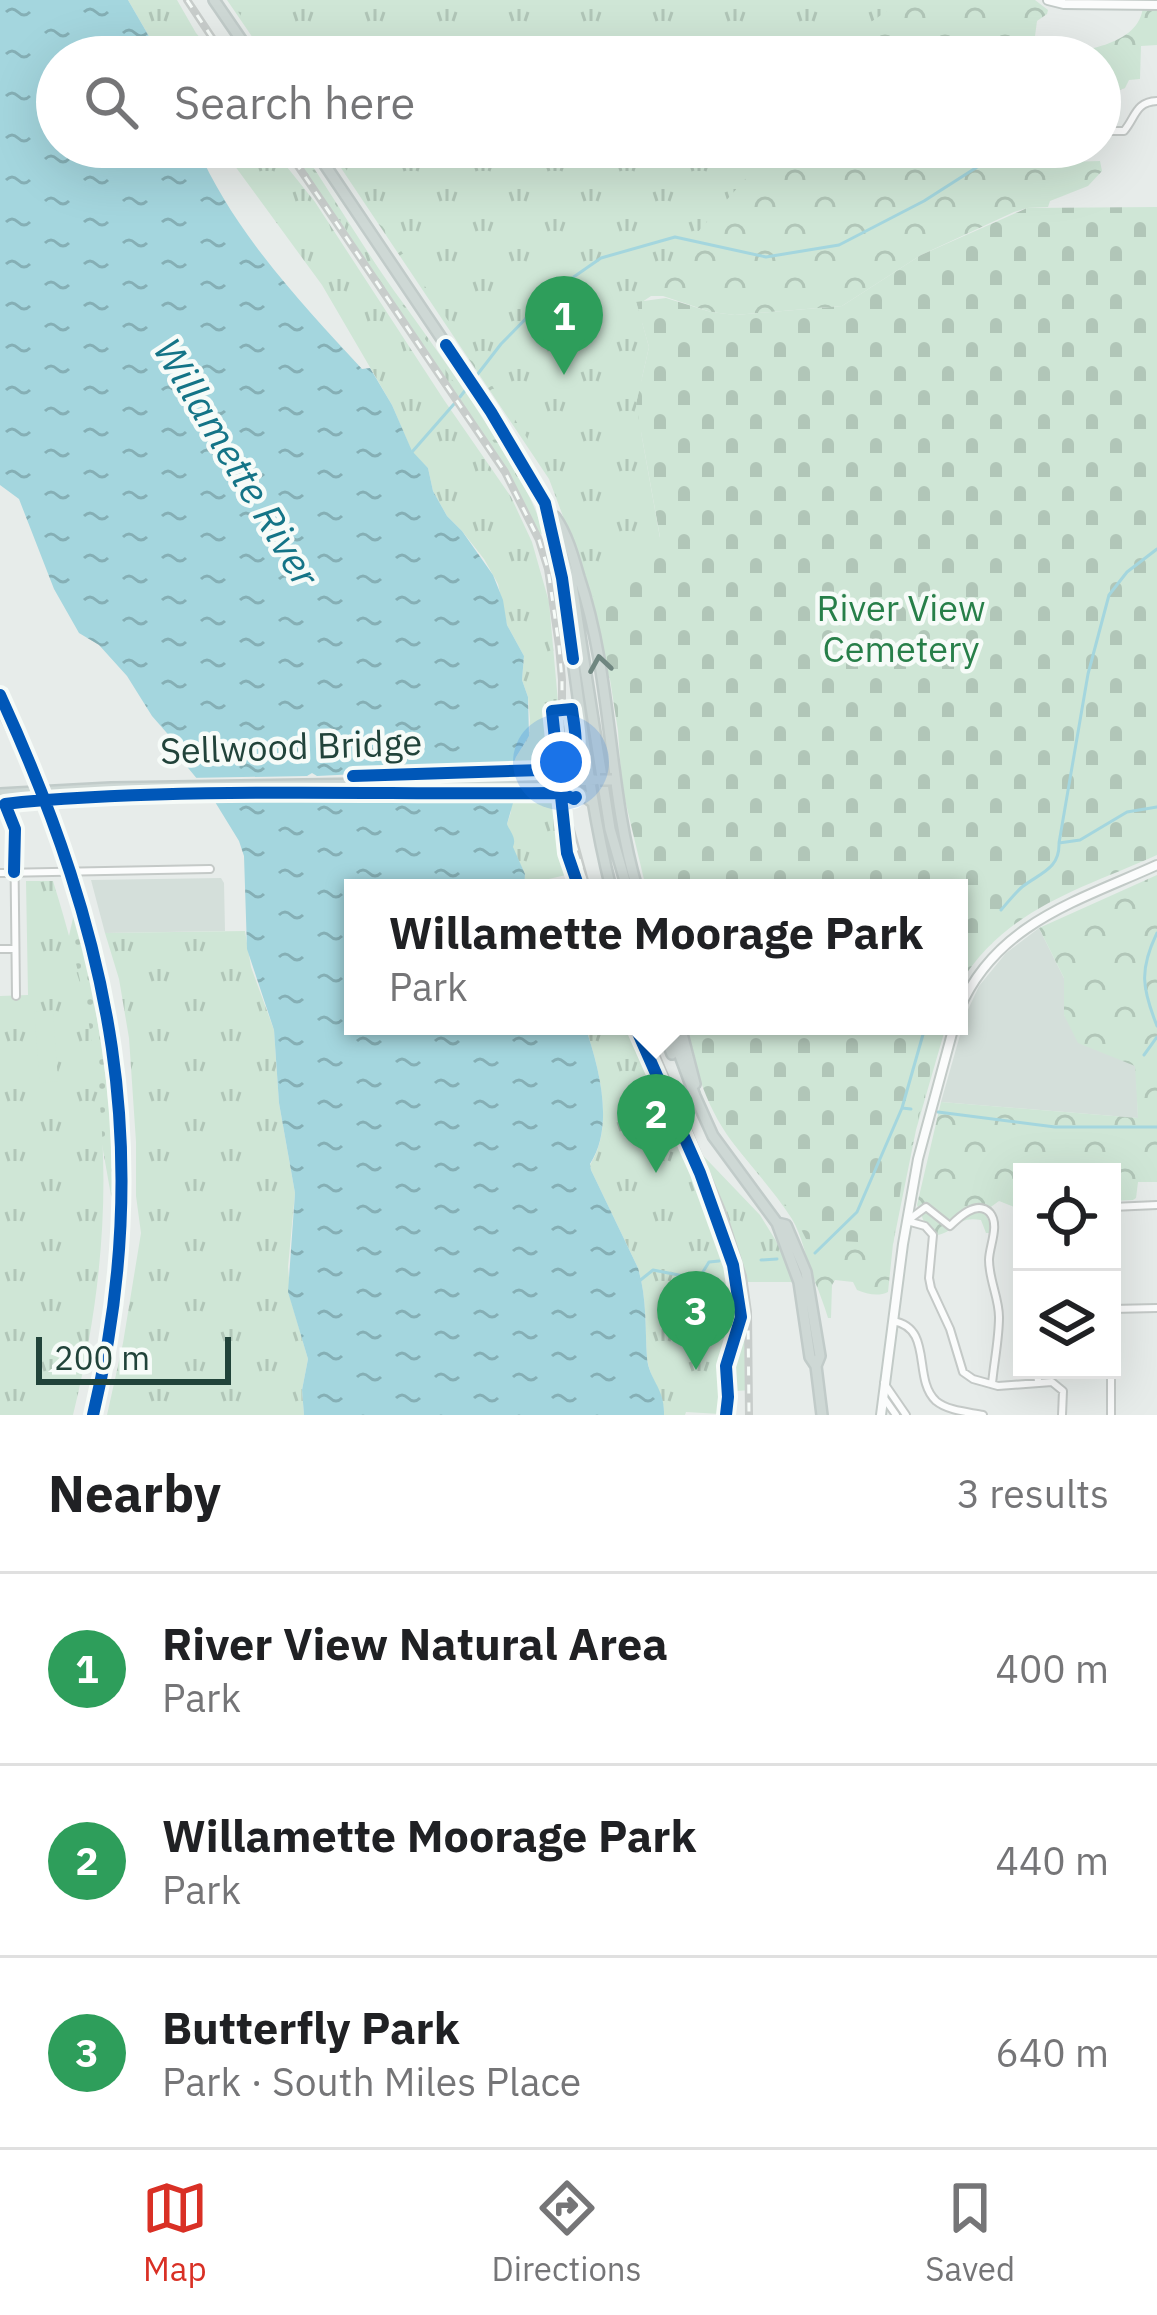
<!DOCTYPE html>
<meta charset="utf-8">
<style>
:root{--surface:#fff;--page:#f6f6f6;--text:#202124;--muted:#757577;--line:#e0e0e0;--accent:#d93025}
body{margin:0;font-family:"IBM Plex Sans",sans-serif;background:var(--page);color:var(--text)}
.controls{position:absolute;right:36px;bottom:36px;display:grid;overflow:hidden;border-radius:0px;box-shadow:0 12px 48px #0002}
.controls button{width:108px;height:108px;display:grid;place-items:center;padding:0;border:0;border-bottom:3px solid var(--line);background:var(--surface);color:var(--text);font:60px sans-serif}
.scale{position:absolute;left:36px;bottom:30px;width:195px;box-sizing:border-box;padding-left:12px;border:6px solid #21433a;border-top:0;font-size:33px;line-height:42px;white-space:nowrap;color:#21433a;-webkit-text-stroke:9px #f6fbf8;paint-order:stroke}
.you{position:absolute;left:561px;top:762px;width:42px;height:42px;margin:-30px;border:9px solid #fff;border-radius:50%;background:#1a73e8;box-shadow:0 0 0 18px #1a73e833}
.badge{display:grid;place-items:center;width:78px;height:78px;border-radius:50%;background:var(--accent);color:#fff;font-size:39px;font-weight:700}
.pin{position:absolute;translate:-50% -99px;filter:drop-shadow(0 3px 6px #0008)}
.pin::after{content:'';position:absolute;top:63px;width:42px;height:36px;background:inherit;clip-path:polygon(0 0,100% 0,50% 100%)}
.popup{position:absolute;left:344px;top:879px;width:624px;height:156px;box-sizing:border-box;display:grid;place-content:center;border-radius:0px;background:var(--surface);filter:drop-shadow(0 3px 9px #0005);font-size:39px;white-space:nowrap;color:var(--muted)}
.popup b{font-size:45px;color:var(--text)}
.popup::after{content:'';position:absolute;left:50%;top:100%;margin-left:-24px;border:24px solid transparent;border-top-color:var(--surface)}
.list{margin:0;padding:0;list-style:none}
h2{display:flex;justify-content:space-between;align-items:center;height:156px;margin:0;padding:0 48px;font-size:51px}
h2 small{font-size:39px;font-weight:400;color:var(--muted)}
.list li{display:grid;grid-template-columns:78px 1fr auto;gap:36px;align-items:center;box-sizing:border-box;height:192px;padding:0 48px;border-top:3px solid var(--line)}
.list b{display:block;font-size:45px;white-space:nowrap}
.list p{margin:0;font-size:39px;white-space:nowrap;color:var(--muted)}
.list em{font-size:39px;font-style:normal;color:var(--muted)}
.icon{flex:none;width:66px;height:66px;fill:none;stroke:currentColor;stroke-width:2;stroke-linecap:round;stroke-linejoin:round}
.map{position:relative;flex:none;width:1157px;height:1415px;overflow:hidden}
.search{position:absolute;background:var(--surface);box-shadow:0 12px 48px #0002;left:36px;right:36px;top:36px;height:132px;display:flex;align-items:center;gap:30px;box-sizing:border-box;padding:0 42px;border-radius:66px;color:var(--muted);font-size:45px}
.sheet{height:732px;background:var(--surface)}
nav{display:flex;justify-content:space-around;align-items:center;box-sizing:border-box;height:168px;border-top:3px solid var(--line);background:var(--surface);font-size:33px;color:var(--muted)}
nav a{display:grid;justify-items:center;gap:6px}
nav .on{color:var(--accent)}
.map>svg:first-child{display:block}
.built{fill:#d4dfda}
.grass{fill:url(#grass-dots)}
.forest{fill:url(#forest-crowns)}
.cemetery{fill:url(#cemetery-stones)}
.park{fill:url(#park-tufts)}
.garden{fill:#cfe6d6}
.water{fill:url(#water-ripples)}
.pier{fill:#e7ecea}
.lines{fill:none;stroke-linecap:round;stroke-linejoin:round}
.stream{stroke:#a4d6de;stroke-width:3}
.street-casing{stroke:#c4c9c7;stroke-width:10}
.secondary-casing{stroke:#c2cac7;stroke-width:12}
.primary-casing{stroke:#c1cbc9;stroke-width:14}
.street{stroke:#fbfcfc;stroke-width:6}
.secondary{stroke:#fbfcfc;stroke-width:8}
.primary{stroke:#ced8d5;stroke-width:9}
.rail-casing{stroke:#c8cdcb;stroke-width:8}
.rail{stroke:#f6fbf8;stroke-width:3;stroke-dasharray:9;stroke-linecap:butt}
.primary-bridge-casing{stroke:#c1cbc9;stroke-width:14;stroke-linecap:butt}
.primary-bridge{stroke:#ced8d5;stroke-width:9}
.cycleway-casing{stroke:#f6fbf8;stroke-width:20}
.cycleway{stroke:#0057b8;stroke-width:12}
.oneway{stroke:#6f8680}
.labels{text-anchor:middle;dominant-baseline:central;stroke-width:9;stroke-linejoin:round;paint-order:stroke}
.park-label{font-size:36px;fill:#277f49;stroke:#f6fbf8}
.street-label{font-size:36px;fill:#21433a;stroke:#f6fbf8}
.water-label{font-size:39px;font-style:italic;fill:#147487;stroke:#f6fbf8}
</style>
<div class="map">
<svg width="1157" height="1415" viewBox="0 0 1157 1415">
<defs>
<pattern id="grass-dots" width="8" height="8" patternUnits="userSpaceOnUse" patternTransform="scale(3)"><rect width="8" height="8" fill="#cfe6d6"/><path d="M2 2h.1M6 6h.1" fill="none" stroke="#b1c6b8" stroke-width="1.8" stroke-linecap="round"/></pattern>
<pattern id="forest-crowns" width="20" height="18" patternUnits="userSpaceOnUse" patternTransform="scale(3)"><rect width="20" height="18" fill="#cfe6d6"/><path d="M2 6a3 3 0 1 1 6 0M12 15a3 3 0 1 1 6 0" fill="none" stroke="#b1c6b8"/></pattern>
<pattern id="cemetery-stones" width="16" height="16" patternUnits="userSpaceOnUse" patternTransform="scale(3)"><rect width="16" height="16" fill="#cfe6d6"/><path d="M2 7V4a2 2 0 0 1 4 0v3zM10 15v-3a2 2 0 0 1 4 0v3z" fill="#b1c6b8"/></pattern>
<pattern id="park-tufts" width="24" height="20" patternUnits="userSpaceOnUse" patternTransform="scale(3)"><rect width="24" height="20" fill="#cfe6d6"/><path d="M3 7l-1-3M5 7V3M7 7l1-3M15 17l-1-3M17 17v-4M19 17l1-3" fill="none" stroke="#b1c6b8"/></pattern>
<pattern id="water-ripples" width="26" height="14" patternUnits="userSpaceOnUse" patternTransform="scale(3)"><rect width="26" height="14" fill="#a4d6de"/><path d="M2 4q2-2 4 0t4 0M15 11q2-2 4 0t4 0" fill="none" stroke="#85afb5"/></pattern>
</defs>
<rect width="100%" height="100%" fill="#e7ecea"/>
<!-- built -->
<path class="built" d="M221 878 224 883 225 931 105 933 91 880Z
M1039 928 1064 978V1015L1136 1066 1138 1118 941 1102 966 1014 979 986 1006 953Z"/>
<!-- grass -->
<path class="grass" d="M75 909C98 1011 114 1102 113 1207L67 945Z"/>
<!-- forest -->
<path class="forest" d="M227 0H1035L1048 10 1047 14 1037 21 1034 44 1029 57H266Z
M1143 6 1157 9V45L1141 46 1140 79 1129 80 1125 88 1102 96 1100 100V57H1046C1078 51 1140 47 1143 6Z
M288 147H300C335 199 366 253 403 303 441 356 479 409 512 466 524 487 539 510 542 534L538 533 501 463Z
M327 147H1054L1068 162 1100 161 1102 171 1088 186 1050 201 1048 207 1027 208 1014 212 921 255 842 306 735 315 711 312 663 296H651L642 302 640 690 609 678 593 596 549 479Z
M1157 875V1182H1138L1136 1198 1133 1200 1112 1201V1172H1022V1210L999 1201 984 1212 991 1225 989 1233H986L981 1220C956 1215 955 1233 936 1235L925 1224 917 1205 941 1102 1138 1118 1135 1066 1078 1043 1064 1015V978L1039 928Z
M881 1026H946L916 1130 893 1244 888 1292C878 1297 867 1294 857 1290L853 1282 835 1280 832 1285 831 1318H828C824 1305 820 1294 815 1282 806 1261 804 1240 792 1219 766 1178 730 1148 710 1102Z"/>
<!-- cemetery -->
<path class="cemetery" d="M1157 207V855C1079 890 1006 908 959 985V888H646L622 787 618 731 605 647 592 598 660 537 636 404 649 347 636 302 666 298 711 312 735 315 842 306 921 255 1027 208Z
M685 1026H943L902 1180 893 1244 806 1239C787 1198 763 1181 737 1148 707 1111 696 1071 685 1026Z"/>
<!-- park -->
<path class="park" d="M128 0H177L196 33 217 57H161Z
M230 0H903L820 57H269Z
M221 147H275L287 167 315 202 444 400 511 497 532 542 549 602 558 702 559 780 568 834 557 838 566 875 523 885 525 874 512 847 507 824 511 812V771L516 757 529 736 530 720 528 697 522 680 524 656 507 625 498 584 484 559 462 531 447 516 433 491 428 468 412 452 392 405 322 285Z
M289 147H297L521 483H515C439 372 367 257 289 147Z
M331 147H774L636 301 649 347 636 404 660 538 592 598 550 478 524 433Z
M26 881H53C112 1069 120 1223 73 1415H0V996L28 995Z
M245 931 251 967 274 1030 279 1103 295 1193 288 1267 291 1301 308 1359 302 1390 304 1415H107L123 1343 141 1233 136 1196V1142L129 1038 119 979 105 933Z
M585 1026H641L691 1143 760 1215 781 1249 792 1282H747L751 1390 736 1391 735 1402H729V1391H723L720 1414 686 1412 685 1415H664C665 1394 649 1378 647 1358 645 1327 647 1298 638 1268L591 1170 590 1165C615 1126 599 1067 585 1026Z"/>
<!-- garden -->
<path class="garden" d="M53 1010 58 1081 40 1083 34 1012Z"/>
<!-- water -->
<path class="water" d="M0 0H128L161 57H57V147H197C233 231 301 303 362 369L370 368 392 405 412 451 428 468 433 491 447 516 462 531 493 575 503 600 507 625 524 656 522 680 528 697 529 736 516 757 511 771 513 803 507 824C510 832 517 838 513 847L525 874 524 888H353V1026H585C599 1067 615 1126 590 1164L591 1170 638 1268C647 1298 645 1327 647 1358 649 1380 665 1388 664 1415H304L302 1390 308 1359 288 1292 295 1193 279 1103 274 1030 247 949 244 856 239 841 212 797 184 763 173 740 152 716 127 676 99 645 79 633 54 589 19 499 0 485Z"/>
<!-- pier -->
<path class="pier" d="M438 767 443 770 518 768V795L443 796 438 799 433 796 337 794H318L313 797 308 794 203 796 187 778 307 776 312 773 317 776 337 775 433 770Z"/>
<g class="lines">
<!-- stream -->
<path class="stream" d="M460 397 501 344 552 292 601 258 675 237 766 257 839 245 924 201 996 155
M412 452 454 404
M1059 843 1088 674 1109 595 1127 572 1157 549
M1001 910C1008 902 1015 893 1022 887 1040 873 1060 869 1059 843L1080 840 1127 812 1157 807
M1157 933C1139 970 1142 988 1157 1026
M1144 1055 1157 1037
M902 1108 924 1031
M938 1112 1055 1127H1157
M815 1253 857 1212 902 1108 911 1109
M761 1260 777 1259
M638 1282 653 1270 689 1277 701 1275 709 1262 719 1261"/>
<!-- street casing -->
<g class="street-casing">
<path id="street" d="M1100 131H1124C1136 117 1135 102 1157 101
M14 821 16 996
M0 873 210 869
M0 949H15
M1112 1207 1157 1205
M907 1221 925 1226 933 1235 929 1278 931 1288 950 1329 963 1372 973 1379 998 1386 1052 1382 1063 1391 1062 1415
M907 1221 926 1207 950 1226C958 1218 977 1199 990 1213 1000 1225 989 1247 989 1260 989 1280 999 1298 999 1317 999 1339 994 1362 992 1384
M1112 1309 1157 1308
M893 1321C934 1328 912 1379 936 1401 948 1411 969 1412 983 1415
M1037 1370 1038 1382
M1111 1370V1415
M884 1383 906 1415
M884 1398 896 1415
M726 1415 728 1397"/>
</g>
<!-- secondary casing -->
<g class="secondary-casing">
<path id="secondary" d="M1048 0 1064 4 1157 5
M959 1010C996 923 1078 901 1157 865
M881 1415 903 1244 918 1159 954 1026"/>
</g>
<!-- primary casing -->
<g class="primary-casing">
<path id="primary" d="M214 0 253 57
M313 147 491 412 545 503 572 584 610 829 627 888
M555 517C567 534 573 556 579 577 613 678 607 786 637 888
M550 531C578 649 581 771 611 888
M565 781 595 780
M565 781 591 801
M371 784 559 781
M0 794 18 793
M661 1026 672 1054
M669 1026 695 1096 713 1136 777 1223 799 1282 810 1357 816 1366
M680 1026 695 1084
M777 1223 786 1225 806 1272 820 1356 816 1366 822 1415"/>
</g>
<!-- street -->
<use href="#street" class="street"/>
<!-- secondary -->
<use href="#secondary" class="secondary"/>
<!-- primary -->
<use href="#primary" class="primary"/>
<!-- rail casing -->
<g class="rail-casing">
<path id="rail" d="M187 0 225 57
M285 147 505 472 539 540 548 569 559 646 562 680V762L568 819 587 888
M0 711C113 938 147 1167 88 1415
M644 1026 722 1210 743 1276 748 1312 749 1415"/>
</g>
<!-- rail -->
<use href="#rail" class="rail"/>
<!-- primary-bridge casing -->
<g class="primary-bridge-casing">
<path id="primary-bridge" d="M600 780H612
M559 781 574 770
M18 793 111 788 371 784"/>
</g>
<!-- primary-bridge -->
<use href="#primary-bridge" class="primary-bridge"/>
<!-- cycleway casing -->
<g class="cycleway-casing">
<path id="cycleway" d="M446 345 491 412 545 503 562 578 573 659
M0 695C111 937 156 1152 93 1415
M568 765C581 751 574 727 572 709L552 711 567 853 579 888
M353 776 542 770 568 765
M14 872 15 829 5 804 22 802C198 787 375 795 552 793L563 794 574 799 576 797
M635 1026 700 1173 733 1265 741 1317 726 1366 728 1397 726 1415"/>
</g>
<!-- cycleway -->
<use href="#cycleway" class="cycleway"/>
</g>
<!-- one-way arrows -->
<defs><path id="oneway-chevron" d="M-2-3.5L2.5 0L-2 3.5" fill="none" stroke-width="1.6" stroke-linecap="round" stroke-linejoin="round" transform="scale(3)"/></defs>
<use class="oneway" href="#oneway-chevron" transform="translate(600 664) rotate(-99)"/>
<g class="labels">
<!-- park labels -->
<g class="park-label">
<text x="901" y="607">River View<tspan x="901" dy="41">Cemetery</tspan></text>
</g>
<!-- street labels -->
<g class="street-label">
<text transform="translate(291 746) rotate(-2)">Sellwood Bridge</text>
</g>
<!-- water labels -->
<g class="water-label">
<text transform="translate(237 462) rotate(59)">Willamette River</text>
</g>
</g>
</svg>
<div class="controls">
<button><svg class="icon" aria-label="locate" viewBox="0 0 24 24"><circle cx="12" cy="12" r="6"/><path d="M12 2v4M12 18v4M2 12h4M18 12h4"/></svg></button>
<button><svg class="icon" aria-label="layers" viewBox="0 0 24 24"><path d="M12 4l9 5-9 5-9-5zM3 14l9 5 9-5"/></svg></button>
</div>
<div class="scale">200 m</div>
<div class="you"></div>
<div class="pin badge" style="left:564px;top:375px;background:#2e9e5b">1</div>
<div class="pin badge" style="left:656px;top:1173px;background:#2e9e5b">2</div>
<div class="popup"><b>Willamette Moorage Park</b>Park</div>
<div class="pin badge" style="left:696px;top:1370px;background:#2e9e5b">3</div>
<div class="search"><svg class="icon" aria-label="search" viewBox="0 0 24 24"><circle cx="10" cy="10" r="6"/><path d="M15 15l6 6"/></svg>Search here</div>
</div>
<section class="sheet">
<h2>Nearby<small>3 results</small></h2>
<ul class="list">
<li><span class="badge" style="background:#2e9e5b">1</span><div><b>River View Natural Area</b><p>Park</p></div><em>400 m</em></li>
<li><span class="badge" style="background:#2e9e5b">2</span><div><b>Willamette Moorage Park</b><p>Park</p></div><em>440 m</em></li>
<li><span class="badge" style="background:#2e9e5b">3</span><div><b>Butterfly Park</b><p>Park · South Miles Place</p></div><em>640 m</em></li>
</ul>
</section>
<nav>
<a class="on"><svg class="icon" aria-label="map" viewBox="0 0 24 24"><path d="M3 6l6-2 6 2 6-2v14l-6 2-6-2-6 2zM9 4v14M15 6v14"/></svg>Map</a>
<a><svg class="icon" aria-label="directions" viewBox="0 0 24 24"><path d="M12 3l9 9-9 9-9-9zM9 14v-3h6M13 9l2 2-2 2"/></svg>Directions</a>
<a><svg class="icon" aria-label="saved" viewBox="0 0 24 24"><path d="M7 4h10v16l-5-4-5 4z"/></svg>Saved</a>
</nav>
